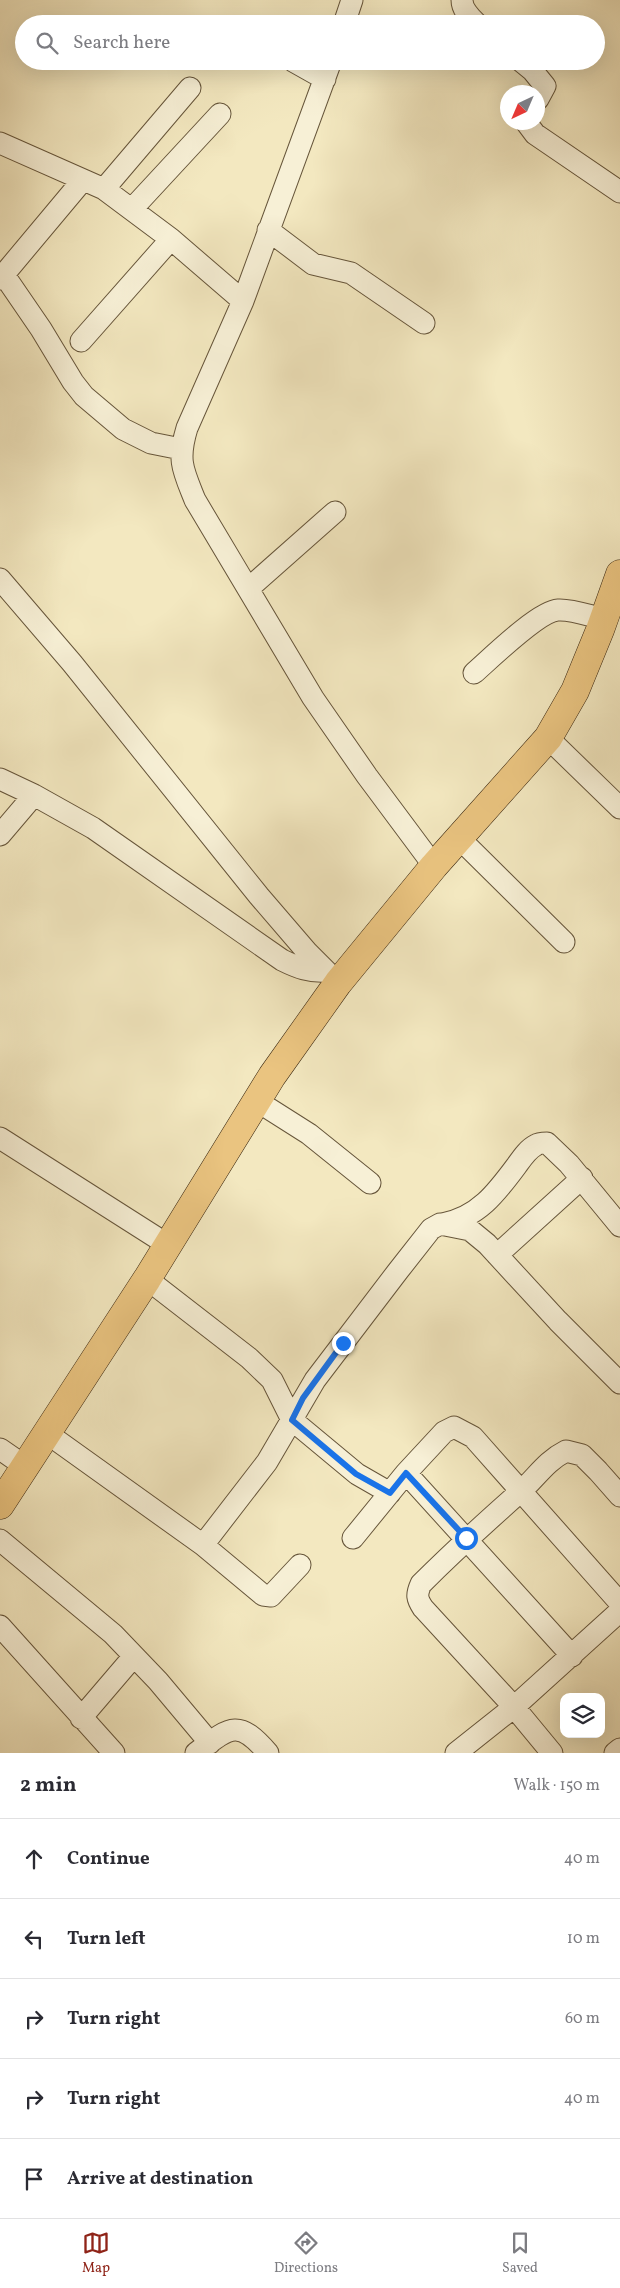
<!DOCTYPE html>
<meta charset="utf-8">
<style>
:root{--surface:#fff;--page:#f7f7f7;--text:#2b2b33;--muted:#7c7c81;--line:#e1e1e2;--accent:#8f2418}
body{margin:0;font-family:Vollkorn,serif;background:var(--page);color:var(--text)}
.controls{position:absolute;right:15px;bottom:15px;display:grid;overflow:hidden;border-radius:10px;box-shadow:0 5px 20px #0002}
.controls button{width:45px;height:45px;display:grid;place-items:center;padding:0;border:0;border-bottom:1px solid var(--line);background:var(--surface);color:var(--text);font:25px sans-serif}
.compass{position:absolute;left:500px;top:85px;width:45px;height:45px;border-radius:50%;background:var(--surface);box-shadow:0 5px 20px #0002;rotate:224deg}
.stop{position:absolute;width:15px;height:15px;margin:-11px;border:4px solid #1a73e8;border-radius:50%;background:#fff}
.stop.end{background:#1a73e8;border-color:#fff;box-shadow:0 1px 5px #0008}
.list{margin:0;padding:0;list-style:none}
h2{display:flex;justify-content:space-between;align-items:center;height:65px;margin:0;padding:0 20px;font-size:21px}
h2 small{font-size:16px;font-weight:400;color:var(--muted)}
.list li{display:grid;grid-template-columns:32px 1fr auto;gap:15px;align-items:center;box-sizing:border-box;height:80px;padding:0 20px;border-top:1px solid var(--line)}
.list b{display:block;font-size:19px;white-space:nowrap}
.list em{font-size:16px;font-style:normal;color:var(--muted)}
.icon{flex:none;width:28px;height:28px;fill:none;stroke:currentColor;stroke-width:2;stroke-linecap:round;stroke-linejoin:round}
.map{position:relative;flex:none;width:620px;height:1753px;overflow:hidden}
.search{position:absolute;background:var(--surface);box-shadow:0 5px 20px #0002;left:15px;right:15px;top:15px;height:55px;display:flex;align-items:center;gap:12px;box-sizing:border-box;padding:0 18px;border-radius:28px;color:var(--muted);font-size:19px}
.sheet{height:465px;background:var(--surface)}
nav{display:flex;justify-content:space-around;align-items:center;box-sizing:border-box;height:70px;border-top:1px solid var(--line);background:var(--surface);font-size:14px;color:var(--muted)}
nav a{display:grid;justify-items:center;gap:2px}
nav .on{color:var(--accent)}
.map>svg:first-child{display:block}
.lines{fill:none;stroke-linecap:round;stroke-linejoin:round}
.minor-casing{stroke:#66553a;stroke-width:23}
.highway-casing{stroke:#37240e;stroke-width:29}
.minor{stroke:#f7f0d6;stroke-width:21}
.highway{stroke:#eac480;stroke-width:28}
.route{stroke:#1a73e8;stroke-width:6}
</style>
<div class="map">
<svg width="620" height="1753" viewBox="0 0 620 1753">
<rect width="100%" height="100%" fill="#f3e8c0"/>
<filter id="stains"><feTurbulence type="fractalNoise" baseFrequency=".004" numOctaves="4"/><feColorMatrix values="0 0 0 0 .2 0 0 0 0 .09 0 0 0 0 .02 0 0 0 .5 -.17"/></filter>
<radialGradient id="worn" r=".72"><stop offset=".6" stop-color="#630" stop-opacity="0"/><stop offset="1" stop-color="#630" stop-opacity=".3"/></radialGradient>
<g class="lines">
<!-- minor casing -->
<g class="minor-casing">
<path id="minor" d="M462 0C462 10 470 17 477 24
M344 24 352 0
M293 61 325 79
M331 61 243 301 187 428C177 461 183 470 195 500L313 698 367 776 434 866
M521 61 532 70 545 86 538 99
M526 122 535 134 620 192
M0 143 104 189 171 239 243 301
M104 189 190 88
M132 209 220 114
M268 230 313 264 351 273 424 323
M4 275 41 329 73 382 84 396 123 429 151 443 181 449
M0 279 82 181
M81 341 171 239
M0 579 72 663 259 896 308 953 338 983
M248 589 335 512
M474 673C491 658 539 611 558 610 572 609 590 616 604 619
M548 738 620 808
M0 779 34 795 93 828 282 960C298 968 309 972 326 971
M0 835 34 795
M460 839 564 942
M257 1101 309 1134 370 1183
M0 1138 168 1245
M442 1224C478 1218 497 1192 517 1165 522 1158 528 1149 536 1145 539 1143 544 1143 547 1143L569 1164 620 1226
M497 1255 582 1178
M147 1279 249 1358 272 1380 292 1420 357 1474 390 1493
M48 1434 203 1545 263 1595 271 1596 300 1565
M0 1449 26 1467
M406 1473 572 1656
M353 1538 406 1473 444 1432 454 1427 473 1437 620 1603
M0 1540 113 1634 158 1681 210 1743
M203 1545 267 1462 315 1380 398 1271 431 1229 440 1224 470 1230 487 1244 558 1321 620 1383
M0 1626 114 1753
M81 1718 134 1656
M196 1753C230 1727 238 1718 268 1753
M456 1753 514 1707 620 1611
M552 1753 514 1707 423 1608C417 1599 416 1595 421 1584 453 1552 486 1522 520 1492 536 1478 546 1461 566 1451L582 1455 598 1471 620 1496
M615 1753 620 1749"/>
</g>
<!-- highway casing -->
<g class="highway-casing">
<path id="highway" d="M0 1505 147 1279 272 1076 338 983 434 866 548 738 575 691 600 630 620 574"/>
</g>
<!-- minor -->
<use href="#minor" class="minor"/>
<!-- highway -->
<use href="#highway" class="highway"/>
</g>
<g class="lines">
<!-- route -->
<path class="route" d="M343 1343 303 1398 292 1420 356 1474 390 1493 406 1473 466 1538"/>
</g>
<rect width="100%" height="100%" filter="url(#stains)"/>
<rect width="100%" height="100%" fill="url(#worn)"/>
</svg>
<div class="controls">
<button><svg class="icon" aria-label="layers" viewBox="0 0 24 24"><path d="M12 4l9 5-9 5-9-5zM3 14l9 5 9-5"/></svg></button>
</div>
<svg class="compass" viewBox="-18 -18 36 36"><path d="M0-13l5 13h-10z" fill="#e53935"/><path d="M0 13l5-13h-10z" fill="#7c7c81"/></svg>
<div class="stop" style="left:466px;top:1538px"></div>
<div class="stop end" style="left:343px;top:1343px"></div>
<div class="search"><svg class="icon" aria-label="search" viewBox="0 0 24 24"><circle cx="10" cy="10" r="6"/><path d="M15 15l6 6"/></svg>Search here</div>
</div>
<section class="sheet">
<h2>2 min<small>Walk · 150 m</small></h2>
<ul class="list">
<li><svg class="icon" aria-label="ahead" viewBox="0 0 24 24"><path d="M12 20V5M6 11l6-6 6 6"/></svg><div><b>Continue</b></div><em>40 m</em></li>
<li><svg class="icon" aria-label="left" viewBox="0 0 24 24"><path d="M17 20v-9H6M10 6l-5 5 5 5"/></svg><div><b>Turn left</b></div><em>10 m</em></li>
<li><svg class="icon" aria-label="right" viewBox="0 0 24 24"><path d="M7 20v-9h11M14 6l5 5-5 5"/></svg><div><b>Turn right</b></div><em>60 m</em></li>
<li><svg class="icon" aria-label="right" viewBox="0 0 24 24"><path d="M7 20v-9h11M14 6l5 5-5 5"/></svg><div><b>Turn right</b></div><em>40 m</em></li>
<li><svg class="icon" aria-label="arrive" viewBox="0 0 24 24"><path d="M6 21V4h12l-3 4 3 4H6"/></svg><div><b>Arrive at destination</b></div></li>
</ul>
</section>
<nav>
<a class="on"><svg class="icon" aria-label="map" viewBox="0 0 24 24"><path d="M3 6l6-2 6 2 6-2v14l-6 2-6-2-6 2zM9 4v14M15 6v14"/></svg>Map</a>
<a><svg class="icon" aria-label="directions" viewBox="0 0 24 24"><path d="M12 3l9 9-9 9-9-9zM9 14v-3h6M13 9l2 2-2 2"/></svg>Directions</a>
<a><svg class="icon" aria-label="saved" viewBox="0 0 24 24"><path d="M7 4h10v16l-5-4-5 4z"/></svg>Saved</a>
</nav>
